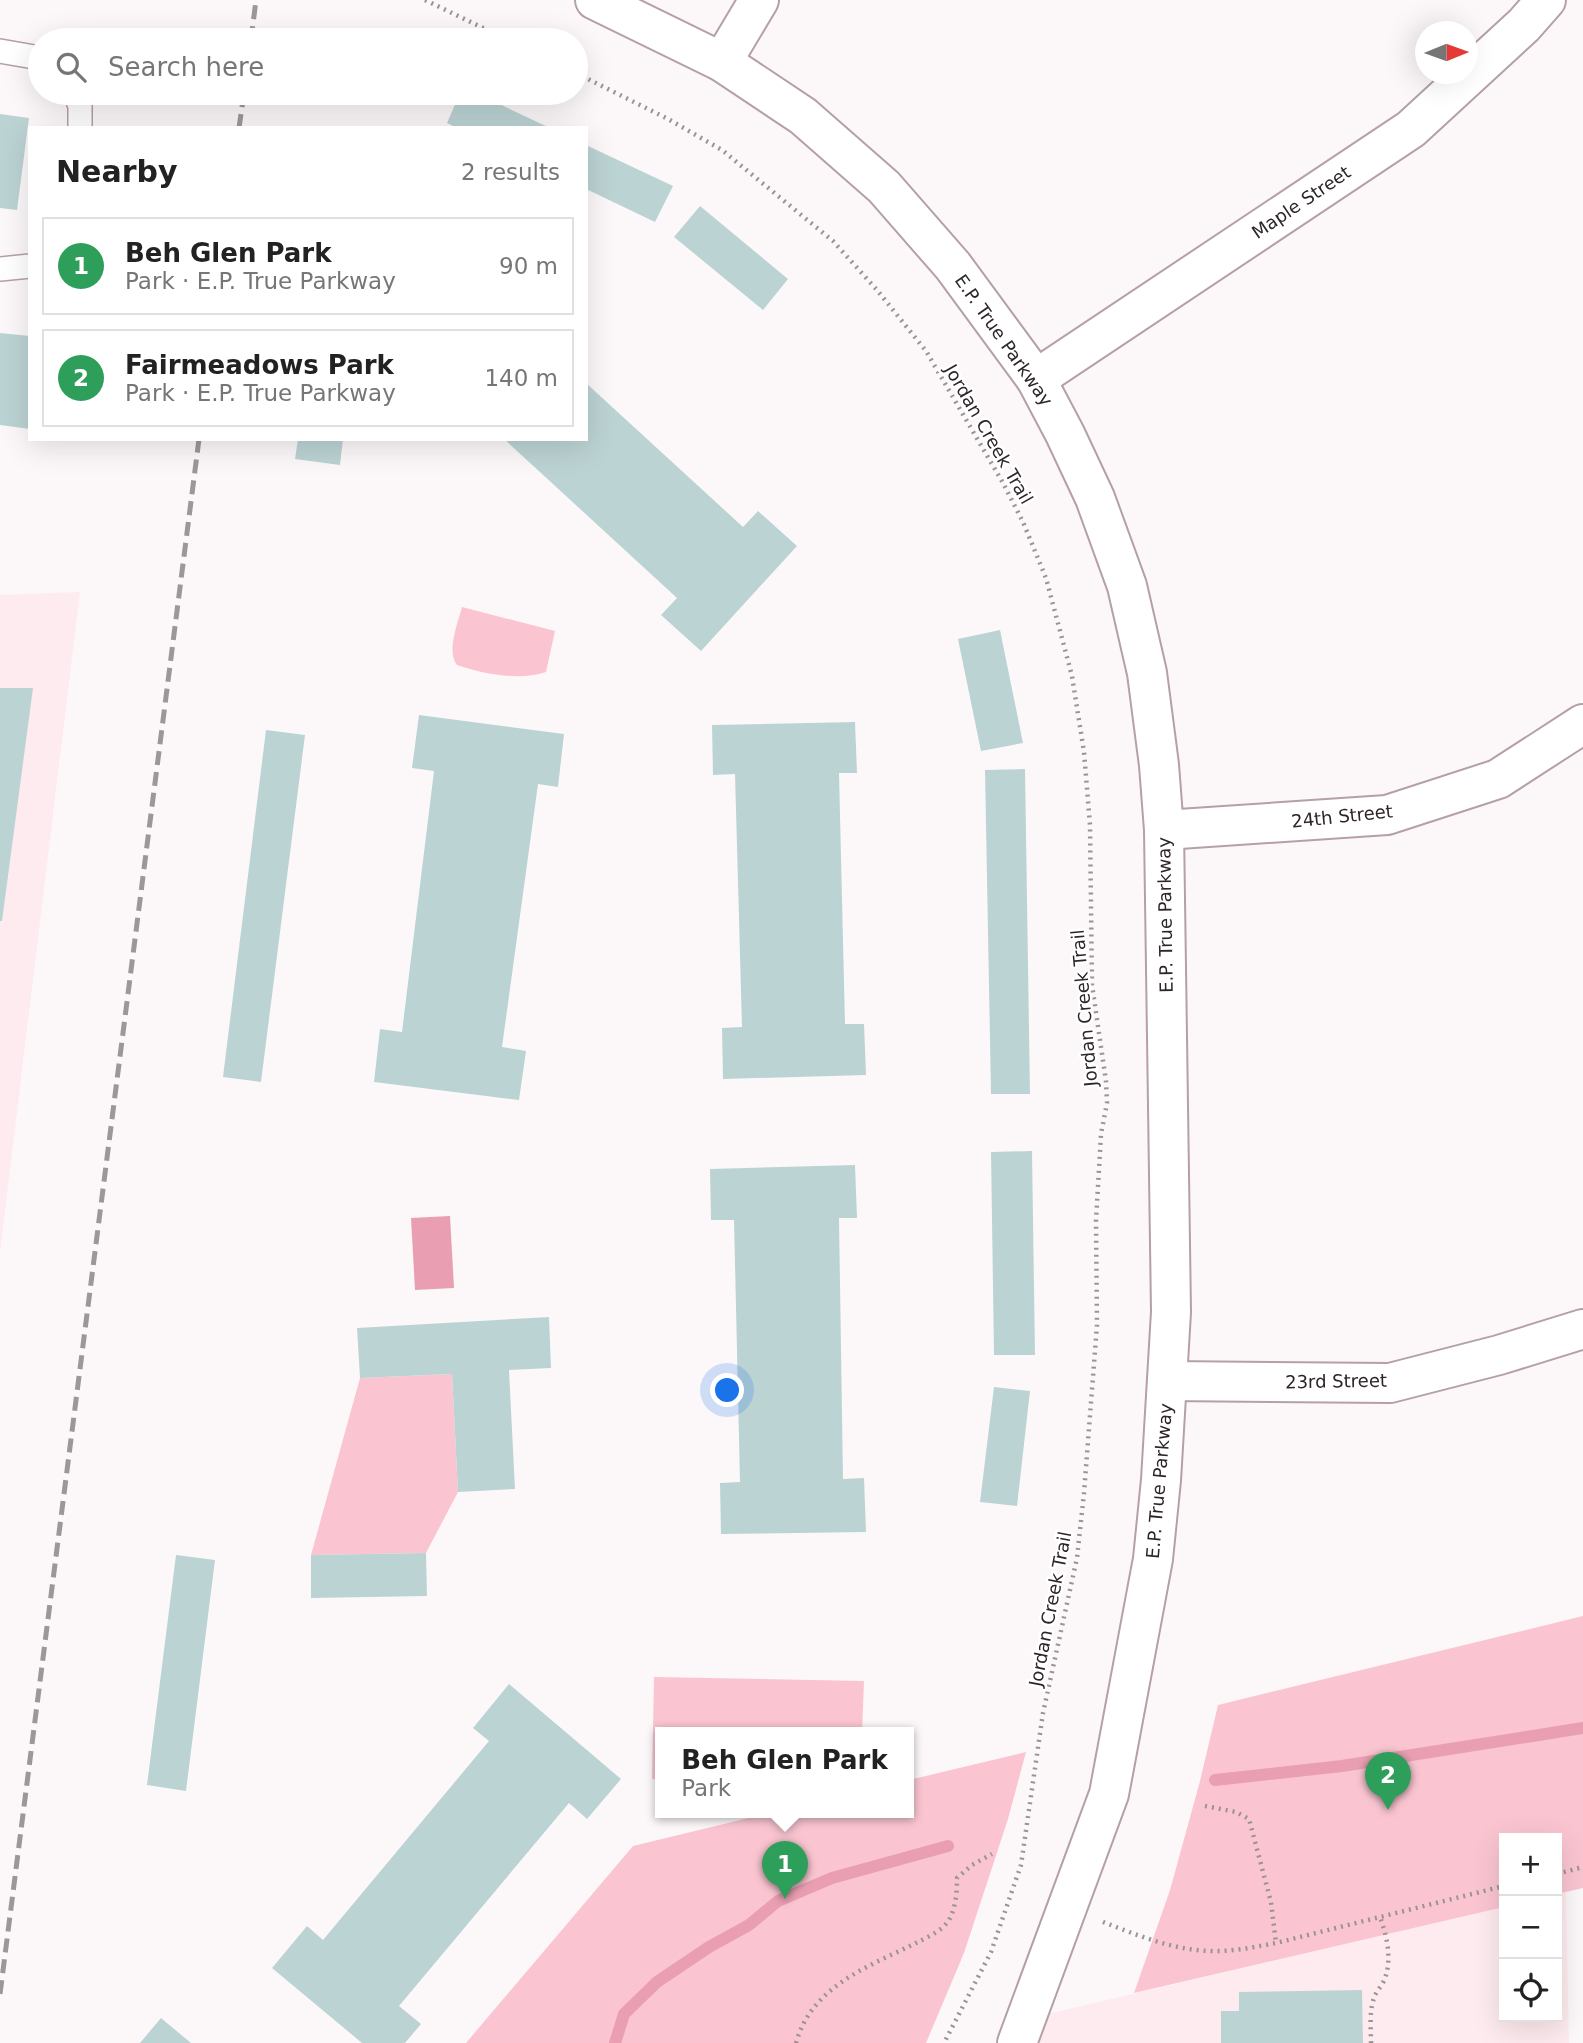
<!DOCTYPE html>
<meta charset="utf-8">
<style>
:root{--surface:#fff;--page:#f6f6f6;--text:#222;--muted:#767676;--line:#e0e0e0;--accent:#111827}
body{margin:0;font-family:"DejaVu Sans",sans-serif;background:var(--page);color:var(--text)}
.controls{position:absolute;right:21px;bottom:21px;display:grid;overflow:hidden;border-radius:0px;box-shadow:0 7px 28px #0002}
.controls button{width:63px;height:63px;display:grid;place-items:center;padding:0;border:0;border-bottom:2px solid var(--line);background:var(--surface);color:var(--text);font:35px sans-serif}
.compass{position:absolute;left:1415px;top:21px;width:63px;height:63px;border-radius:50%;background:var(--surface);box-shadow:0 7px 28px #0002;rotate:89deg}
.you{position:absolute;left:728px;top:1391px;width:24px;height:24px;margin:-18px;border:5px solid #fff;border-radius:50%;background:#1a73e8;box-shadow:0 0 0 10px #1a73e833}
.badge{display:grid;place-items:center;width:46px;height:46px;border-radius:50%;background:var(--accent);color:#fff;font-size:23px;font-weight:700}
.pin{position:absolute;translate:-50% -58px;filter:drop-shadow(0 2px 4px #0008)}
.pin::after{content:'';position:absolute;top:37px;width:24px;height:21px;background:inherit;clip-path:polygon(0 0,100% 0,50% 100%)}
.popup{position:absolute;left:655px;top:1727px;width:259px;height:91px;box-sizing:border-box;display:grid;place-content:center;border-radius:0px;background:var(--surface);filter:drop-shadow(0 2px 5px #0005);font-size:23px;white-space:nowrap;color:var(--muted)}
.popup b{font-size:26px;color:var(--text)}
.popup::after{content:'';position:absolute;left:50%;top:100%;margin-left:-14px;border:14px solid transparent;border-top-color:var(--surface)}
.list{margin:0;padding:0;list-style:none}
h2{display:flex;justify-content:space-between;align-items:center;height:91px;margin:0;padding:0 28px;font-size:30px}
h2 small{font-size:23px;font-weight:400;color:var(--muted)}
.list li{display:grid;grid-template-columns:46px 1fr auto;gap:21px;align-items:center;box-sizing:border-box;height:98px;margin:0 14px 14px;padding:0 14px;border:2px solid var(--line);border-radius:0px}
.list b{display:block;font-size:26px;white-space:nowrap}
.list p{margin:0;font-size:23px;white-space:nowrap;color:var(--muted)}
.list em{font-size:23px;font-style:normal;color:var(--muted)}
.icon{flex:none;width:38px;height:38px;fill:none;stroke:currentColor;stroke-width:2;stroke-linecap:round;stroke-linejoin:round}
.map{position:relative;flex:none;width:1583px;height:2043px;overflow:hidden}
.search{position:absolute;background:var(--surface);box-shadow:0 7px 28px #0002;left:28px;top:28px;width:560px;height:77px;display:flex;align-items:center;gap:18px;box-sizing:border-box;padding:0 24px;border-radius:38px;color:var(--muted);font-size:26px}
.panel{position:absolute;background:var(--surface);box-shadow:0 7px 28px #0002;left:28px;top:126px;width:560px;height:315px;border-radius:0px}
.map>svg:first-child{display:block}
.built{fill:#feebef}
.green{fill:#fac5d1}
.water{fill:#e99fb1}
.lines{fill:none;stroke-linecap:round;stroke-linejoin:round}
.stream{stroke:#e99fb1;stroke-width:12}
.building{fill:#bcd3d3}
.service-casing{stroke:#b5a0a4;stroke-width:26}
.minor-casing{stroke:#b5a0a4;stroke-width:42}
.secondary-casing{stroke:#b5a0a4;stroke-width:42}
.path{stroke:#999394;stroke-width:4.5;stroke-dasharray:2 5;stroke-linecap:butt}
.service{stroke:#fff;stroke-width:23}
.minor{stroke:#fff;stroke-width:38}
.secondary{stroke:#fff;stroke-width:38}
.rail{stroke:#9d9798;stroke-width:5;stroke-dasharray:14 7;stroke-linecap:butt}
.labels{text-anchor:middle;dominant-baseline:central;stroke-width:5;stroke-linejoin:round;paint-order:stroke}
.street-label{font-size:18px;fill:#2d2526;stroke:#fff}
</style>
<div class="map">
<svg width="1583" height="2043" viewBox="0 0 1583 2043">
<rect width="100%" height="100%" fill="#fcf8f9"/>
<!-- built -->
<path class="built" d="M80 592 0 1252V595Z
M1566 1892 1569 2043H1017L1026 2019 1504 1907V2017H1557V1894Z"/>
<!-- green -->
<path class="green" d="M462 607 555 631 546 672C519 681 483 674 457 665 446 651 458 623 462 607Z
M452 1374 458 1492 426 1553 311 1555 360 1378Z
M1583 1616V1888L1557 1894V1838H1504V1907L1134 1993 1170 1890 1200 1781 1218 1705Z
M654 1677 864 1681 862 1733H661V1779H652Z
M1026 1752 1008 1819 964 1953 926 2043H466L633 1846 769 1813H909V1780Z"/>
<!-- water -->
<path class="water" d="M450 1216 454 1288 415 1290 411 1218Z"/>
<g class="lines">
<!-- stream -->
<path class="stream" d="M1215 1780 1342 1766 1583 1728
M615 2043 624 2014 657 1982 709 1947 749 1925 778 1901 832 1878 948 1846"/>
</g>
<!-- building -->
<path class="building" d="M460 93H476L550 128H457L447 123Z
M0 114 29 118 17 210 0 208Z
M586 145 673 186 655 222 586 189Z
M700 206 788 279 763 310 674 237Z
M0 333 30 336V429L0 425Z
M586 383 743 527 758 511 797 546 701 651 661 615 677 598 504 439H586Z
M298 439H343L340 465 295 459Z
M1000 630 1023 743 981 751 958 639Z
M0 688H33L2 921H0Z
M419 715 564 734 558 787 538 784 502 1047 526 1051 519 1100 374 1082 380 1029 402 1032 434 771 412 768Z
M855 722 857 773H839L845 1024H864L866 1075 723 1079 722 1028 742 1027 735 774 713 775 712 725Z
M266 730 305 735 261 1082 223 1077Z
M1025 769 1030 1094H991L985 770Z
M1032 1151 1035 1355H994L991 1152Z
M855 1165 857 1218H839L843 1479 864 1478 866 1532 721 1534 720 1483 740 1482 734 1220H711L710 1169Z
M549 1317 551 1368 509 1370 515 1489 458 1492 452 1374 360 1378 357 1328Z
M994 1387 1030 1391 1017 1506 980 1502Z
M426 1553 427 1596 311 1598V1555Z
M176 1555 215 1560 186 1791 147 1785Z
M509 1684 621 1779 587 1819 569 1803 399 2006 421 2024 405 2043H362L272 1968 307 1926 323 1940 489 1741 473 1728Z
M1362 1990 1363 2043H1221V2011H1239V1992Z
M161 2018 191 2043H140Z"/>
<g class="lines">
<!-- service casing -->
<g class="service-casing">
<path id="service" d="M0 51 40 58
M75 93 80 106V128
M0 269 30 266"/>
</g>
<!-- minor casing -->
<g class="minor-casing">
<path id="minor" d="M722 62 759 0
M1036 379 1411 129 1524 25 1546 0
M1164 830 1387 815 1498 779 1583 724
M1167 1381 1390 1383 1499 1355 1583 1329"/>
</g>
<!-- secondary casing -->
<g class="secondary-casing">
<path id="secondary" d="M595 0 722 62 803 116 884 187 953 266 1036 379 1065 434 1095 498 1127 586 1147 673 1159 765 1164 830 1171 1312 1161 1480 1153 1559 1109 1794 1017 2043"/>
</g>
<!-- path -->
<path class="path" d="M425 0 508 40
M576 73 668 119 722 150 833 241 877 290 926 351 1003 483 1023 522 1046 578 1072 676 1084 752 1090 825 1092 985 1106 1081 1107 1103 1101 1134 1096 1221 1097 1325 1084 1493 1077 1558 1043 1713 1021 1865 991 1952 944 2043
M1205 1806 1236 1812 1249 1819 1271 1902 1276 1943
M1557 1874 1583 1867
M1103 1922C1137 1935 1173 1950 1210 1951 1232 1952 1254 1947 1276 1943L1504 1886
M796 2043C812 1985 870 1966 918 1942 928 1937 943 1930 949 1920 956 1907 957 1892 957 1878L972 1865 992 1854
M1371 2043C1371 2029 1369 2012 1374 1998 1376 1991 1383 1985 1385 1978 1392 1959 1387 1936 1380 1917"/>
<!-- service -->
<use href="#service" class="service"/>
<!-- minor -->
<use href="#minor" class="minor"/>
<!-- secondary -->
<use href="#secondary" class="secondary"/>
<!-- rail -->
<path class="rail" d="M251 40 256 0
M239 128 244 93
M0 1994 199 439"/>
</g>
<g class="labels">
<!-- street labels -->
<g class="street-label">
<text transform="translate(1301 202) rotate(-34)">Maple Street</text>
<text transform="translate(1004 340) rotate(55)">E.P. True Parkway</text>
<text transform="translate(989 434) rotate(60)">Jordan Creek Trail</text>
<text transform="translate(1342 816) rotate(-6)">24th Street</text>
<text transform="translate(1165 915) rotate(-91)">E.P. True Parkway</text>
<text transform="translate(1084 1008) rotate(-95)">Jordan Creek Trail</text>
<text transform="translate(1336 1381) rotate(-1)">23rd Street</text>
<text transform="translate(1159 1481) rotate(-85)">E.P. True Parkway</text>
<text transform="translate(1050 1609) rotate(-79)">Jordan Creek Trail</text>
</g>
</g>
</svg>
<div class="controls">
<button>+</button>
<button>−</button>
<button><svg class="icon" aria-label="locate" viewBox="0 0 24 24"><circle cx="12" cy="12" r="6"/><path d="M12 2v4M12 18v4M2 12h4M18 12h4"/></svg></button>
</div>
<svg class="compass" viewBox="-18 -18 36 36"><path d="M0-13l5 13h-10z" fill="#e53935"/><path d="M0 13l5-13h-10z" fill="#767676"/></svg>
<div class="you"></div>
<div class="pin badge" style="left:785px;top:1899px;background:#2e9e5b">1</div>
<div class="popup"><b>Beh Glen Park</b>Park</div>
<div class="pin badge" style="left:1388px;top:1810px;background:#2e9e5b">2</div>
<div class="search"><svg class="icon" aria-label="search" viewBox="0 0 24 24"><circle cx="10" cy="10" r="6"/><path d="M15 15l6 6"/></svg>Search here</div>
<section class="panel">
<h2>Nearby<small>2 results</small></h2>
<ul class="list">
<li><span class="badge" style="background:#2e9e5b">1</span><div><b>Beh Glen Park</b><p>Park · E.P. True Parkway</p></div><em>90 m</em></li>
<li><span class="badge" style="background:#2e9e5b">2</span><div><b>Fairmeadows Park</b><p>Park · E.P. True Parkway</p></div><em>140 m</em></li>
</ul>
</section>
</div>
